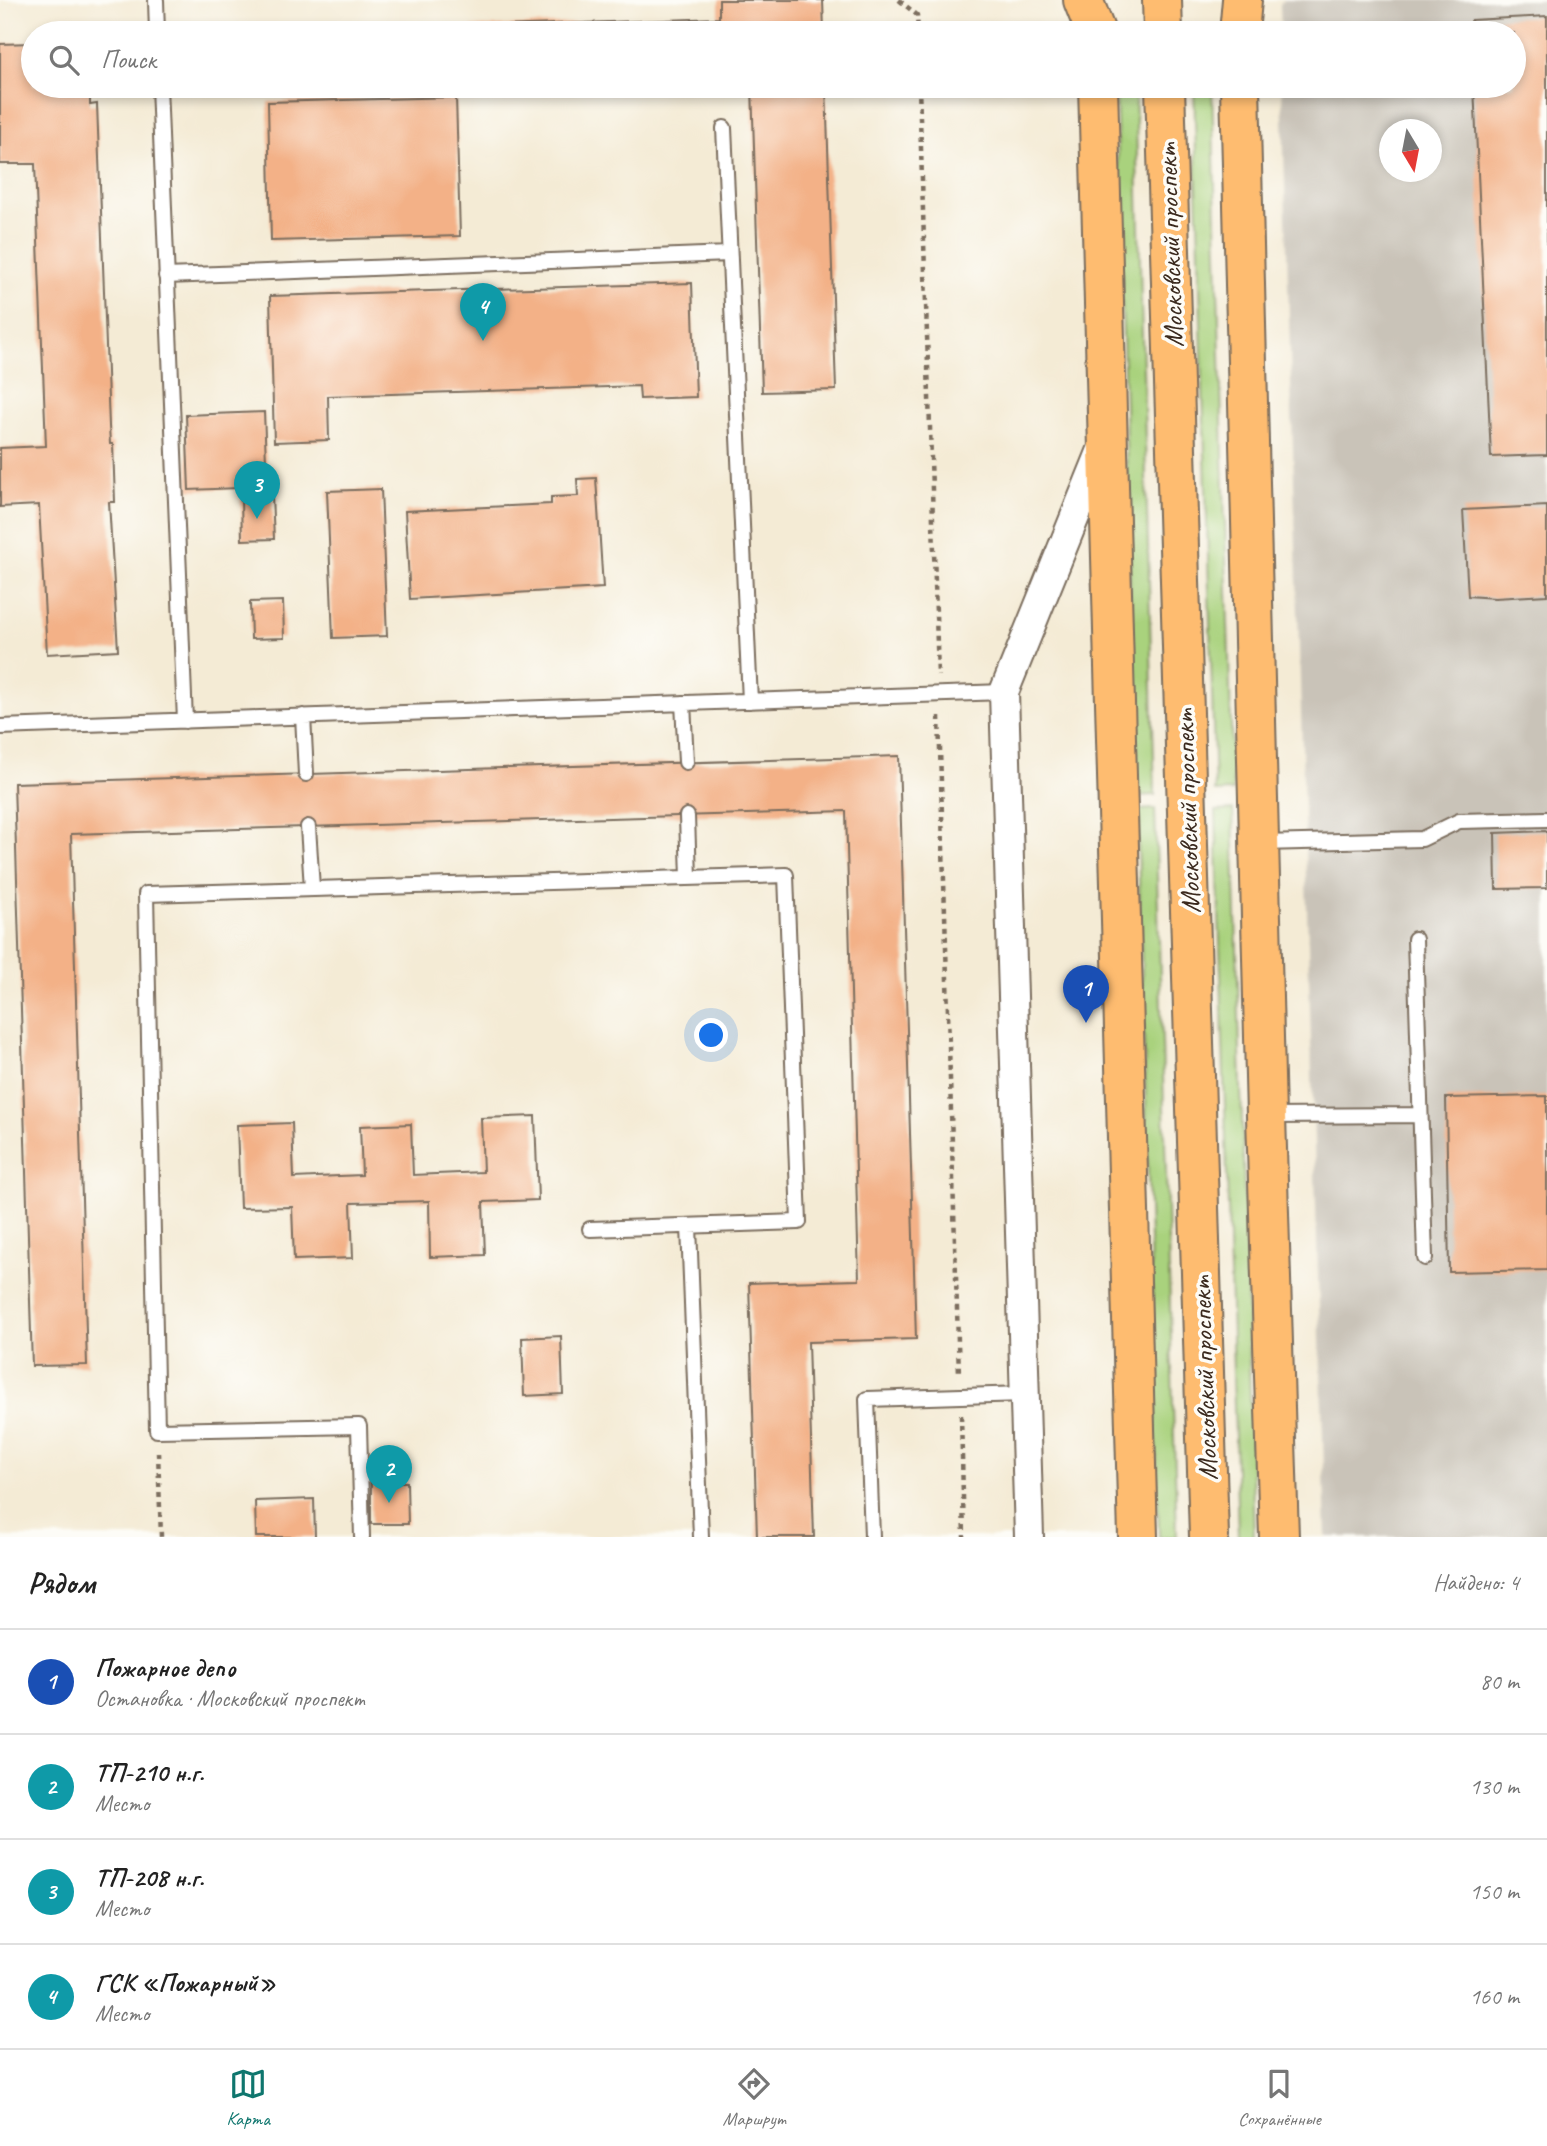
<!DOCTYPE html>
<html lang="ru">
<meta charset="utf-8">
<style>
:root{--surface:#fff;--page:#f2f2f2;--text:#222;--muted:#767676;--line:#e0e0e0;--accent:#0f766e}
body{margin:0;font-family:Caveat,sans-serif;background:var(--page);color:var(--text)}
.compass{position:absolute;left:1379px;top:119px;width:63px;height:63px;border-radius:50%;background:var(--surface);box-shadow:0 4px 10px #0003;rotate:170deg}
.you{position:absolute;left:712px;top:1036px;width:24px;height:24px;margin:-18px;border:5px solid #fff;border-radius:50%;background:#1a73e8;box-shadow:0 0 0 10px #1a73e833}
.badge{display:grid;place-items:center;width:46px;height:46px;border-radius:50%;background:var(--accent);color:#fff;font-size:23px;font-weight:700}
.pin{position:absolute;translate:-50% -58px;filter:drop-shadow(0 2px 4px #0008)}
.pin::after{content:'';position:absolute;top:37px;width:24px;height:21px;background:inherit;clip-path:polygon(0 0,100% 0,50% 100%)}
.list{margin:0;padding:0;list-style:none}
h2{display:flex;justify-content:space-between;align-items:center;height:91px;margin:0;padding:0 28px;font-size:30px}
h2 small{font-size:23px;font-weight:400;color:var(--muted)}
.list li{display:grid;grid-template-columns:46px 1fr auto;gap:21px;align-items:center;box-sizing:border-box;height:105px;padding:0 28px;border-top:2px solid var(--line)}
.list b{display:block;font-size:26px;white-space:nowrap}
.list p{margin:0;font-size:23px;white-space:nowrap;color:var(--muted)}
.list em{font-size:23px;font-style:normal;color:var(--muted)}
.icon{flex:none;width:38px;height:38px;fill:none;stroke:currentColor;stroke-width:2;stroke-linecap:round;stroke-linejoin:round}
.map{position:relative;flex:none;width:1547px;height:1537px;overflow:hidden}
.search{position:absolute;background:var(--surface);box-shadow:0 4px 10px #0003;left:21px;right:21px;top:21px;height:77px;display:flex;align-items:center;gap:18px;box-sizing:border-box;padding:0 24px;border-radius:38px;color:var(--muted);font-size:26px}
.sheet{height:511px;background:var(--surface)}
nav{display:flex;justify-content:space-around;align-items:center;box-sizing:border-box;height:98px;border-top:2px solid var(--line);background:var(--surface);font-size:19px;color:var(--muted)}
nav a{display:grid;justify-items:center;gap:4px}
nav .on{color:var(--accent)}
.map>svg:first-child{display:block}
.industrial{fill:#c9c3b8;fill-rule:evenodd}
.green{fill:#a9d27d;stroke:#727e4e;stroke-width:2}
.building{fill:#f3b187}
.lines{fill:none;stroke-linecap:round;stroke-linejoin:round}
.service-casing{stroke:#7c6e5e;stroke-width:18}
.minor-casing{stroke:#7c6e5e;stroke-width:32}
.primary-casing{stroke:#7c6e5e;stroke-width:42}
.path{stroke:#7c6e5e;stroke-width:4.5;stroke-dasharray:5 5;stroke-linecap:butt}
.service{stroke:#fff;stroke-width:14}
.minor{stroke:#fff;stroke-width:28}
.primary{stroke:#febc70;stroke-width:38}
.labels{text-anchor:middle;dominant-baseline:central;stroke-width:7;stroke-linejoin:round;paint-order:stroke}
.street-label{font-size:28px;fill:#3b2a1e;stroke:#fdfcf7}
</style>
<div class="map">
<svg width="1547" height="1537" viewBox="0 0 1547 1537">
<rect width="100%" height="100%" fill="#fdfcf7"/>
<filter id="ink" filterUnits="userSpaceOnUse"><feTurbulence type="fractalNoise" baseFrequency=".0143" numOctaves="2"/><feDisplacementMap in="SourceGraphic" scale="14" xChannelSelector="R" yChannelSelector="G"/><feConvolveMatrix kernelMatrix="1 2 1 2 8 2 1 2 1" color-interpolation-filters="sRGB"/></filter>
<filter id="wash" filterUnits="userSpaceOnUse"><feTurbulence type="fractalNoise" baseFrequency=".00686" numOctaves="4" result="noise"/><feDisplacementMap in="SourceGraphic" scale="28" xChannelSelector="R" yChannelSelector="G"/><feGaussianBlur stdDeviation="1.57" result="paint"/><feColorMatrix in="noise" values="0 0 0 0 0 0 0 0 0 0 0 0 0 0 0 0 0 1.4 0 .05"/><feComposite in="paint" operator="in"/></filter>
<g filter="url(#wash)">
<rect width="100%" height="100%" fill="#f4ebd5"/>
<!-- industrial -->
<path class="industrial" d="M1284 0H1547V1537H1326L1282 86H1514V33H1281L1280 4ZM1390 130H1432V172H1390Z"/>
<!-- green -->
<path class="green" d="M1116 86H1135L1155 795 1136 796Z
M1194 86H1212L1233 791 1215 792Z
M1155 809 1177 1537H1159L1137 810Z
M1233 810 1254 1537H1238L1216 811Z"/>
<g id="blocks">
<!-- building -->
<path class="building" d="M719 0H823L824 33H362V31L719 18Z
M1547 16V455L1491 457 1474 86H1514V33H1471V20Z
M33 43V86H90V105L97 104 109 426 110 444H113L115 502H109L118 650 47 654 39 505 0 507V448L46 446 35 164H0V44Z
M752 86H826L836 390 762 392Z
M456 97 460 236 271 241 268 102Z
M692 283 696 397 640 399 639 386 328 396 329 440 274 442 270 296Z
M264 412 267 487 189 490 186 415Z
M596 478 603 588 410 599 405 511 551 504V497L578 496 577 479Z
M381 489 387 636 333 638 327 491Z
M272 496 274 539 242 540 241 498Z
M1547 506V595L1495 598 1468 596 1463 510Z
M283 601 284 638 251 639 250 602Z
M899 756 916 1339 808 1342 814 1537H757L749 1283 859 1280 846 811 71 834 87 1365 32 1366 14 783Z
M1547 831V888L1496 889 1495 833Z
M1547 1096V1270L1449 1272 1446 1098Z
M535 1116 538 1200 483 1202 485 1255 430 1257 429 1201 351 1203 353 1258 294 1260 292 1207 240 1208 237 1125 292 1123 294 1178 362 1175 360 1126 411 1124 413 1175 483 1172 481 1118Z
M561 1336 563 1394 524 1396 522 1338Z
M371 1482H407L408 1524H371Z
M314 1499 315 1537H256L255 1501Z"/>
</g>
</g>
<g filter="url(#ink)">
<use href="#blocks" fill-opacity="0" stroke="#7c6e5e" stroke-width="2"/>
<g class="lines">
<!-- service casing -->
<g class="service-casing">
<path id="service" d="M156 0 157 33
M159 86 185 721
M724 128 750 701
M166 276 729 254
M683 703 686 762
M303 716 306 774
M0 727 1004 692
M687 816 689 878
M308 827 312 888
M1260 843 1422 839 1459 821 1547 819
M1415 939 1425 1258
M1267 1116 1420 1115
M689 1226 701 1537
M362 1537 359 1426 157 1430 146 894 786 875 799 1222 590 1229
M872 1537 867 1399 1024 1394"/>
</g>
<!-- minor casing -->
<g class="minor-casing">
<path id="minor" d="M1029 1537 1004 692 1104 445"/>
</g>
<!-- primary casing -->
<g class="primary-casing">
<path id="primary" d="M1083 0 1096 33
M1162 0 1163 33
M1239 33 1242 0
M1098 86 1138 1537
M1165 86 1209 1537
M1240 86 1266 1116 1279 1537"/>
</g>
<!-- path -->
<path class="path" d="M899 0 917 15 918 33
M919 86 938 676
M939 716 959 1375
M961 1415 964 1537
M158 1452 161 1537"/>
<!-- service -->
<use href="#service" class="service"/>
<!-- minor -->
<use href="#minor" class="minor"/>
<!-- primary -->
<use href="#primary" class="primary"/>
</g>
</g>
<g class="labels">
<!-- street labels -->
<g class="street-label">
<text transform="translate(1170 245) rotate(-92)">Московский проспект</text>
<text transform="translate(1187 811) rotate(-92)">Московский проспект</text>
<text transform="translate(1204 1378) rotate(-92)">Московский проспект</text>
</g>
</g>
</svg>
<svg class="compass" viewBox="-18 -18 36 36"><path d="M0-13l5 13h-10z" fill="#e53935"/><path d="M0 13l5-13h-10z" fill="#767676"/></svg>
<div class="you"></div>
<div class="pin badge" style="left:1086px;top:1023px;background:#1a4fb4">1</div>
<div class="pin badge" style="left:389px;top:1503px;background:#0f9aa8">2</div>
<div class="pin badge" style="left:257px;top:519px;background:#0f9aa8">3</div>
<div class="pin badge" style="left:483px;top:341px;background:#0f9aa8">4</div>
<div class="search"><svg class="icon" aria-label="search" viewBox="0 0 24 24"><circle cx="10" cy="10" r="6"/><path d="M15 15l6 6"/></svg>Поиск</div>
</div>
<section class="sheet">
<h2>Рядом<small>Найдено: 4</small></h2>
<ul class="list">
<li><span class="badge" style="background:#1a4fb4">1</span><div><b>Пожарное депо</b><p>Остановка · Московский проспект</p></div><em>80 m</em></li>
<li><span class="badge" style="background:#0f9aa8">2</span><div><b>ТП-210 н.г.</b><p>Место</p></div><em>130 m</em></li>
<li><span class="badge" style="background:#0f9aa8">3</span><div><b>ТП-208 н.г.</b><p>Место</p></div><em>150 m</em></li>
<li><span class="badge" style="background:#0f9aa8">4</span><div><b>ГСК «Пожарный»</b><p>Место</p></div><em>160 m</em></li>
</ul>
</section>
<nav>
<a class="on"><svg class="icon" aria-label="map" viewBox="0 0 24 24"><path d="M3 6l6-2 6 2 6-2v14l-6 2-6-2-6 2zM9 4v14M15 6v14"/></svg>Карта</a>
<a><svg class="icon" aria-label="directions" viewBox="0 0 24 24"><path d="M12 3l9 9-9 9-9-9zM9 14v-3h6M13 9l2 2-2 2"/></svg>Маршрут</a>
<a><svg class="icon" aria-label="saved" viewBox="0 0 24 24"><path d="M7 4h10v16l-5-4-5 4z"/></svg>Сохранённые</a>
</nav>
